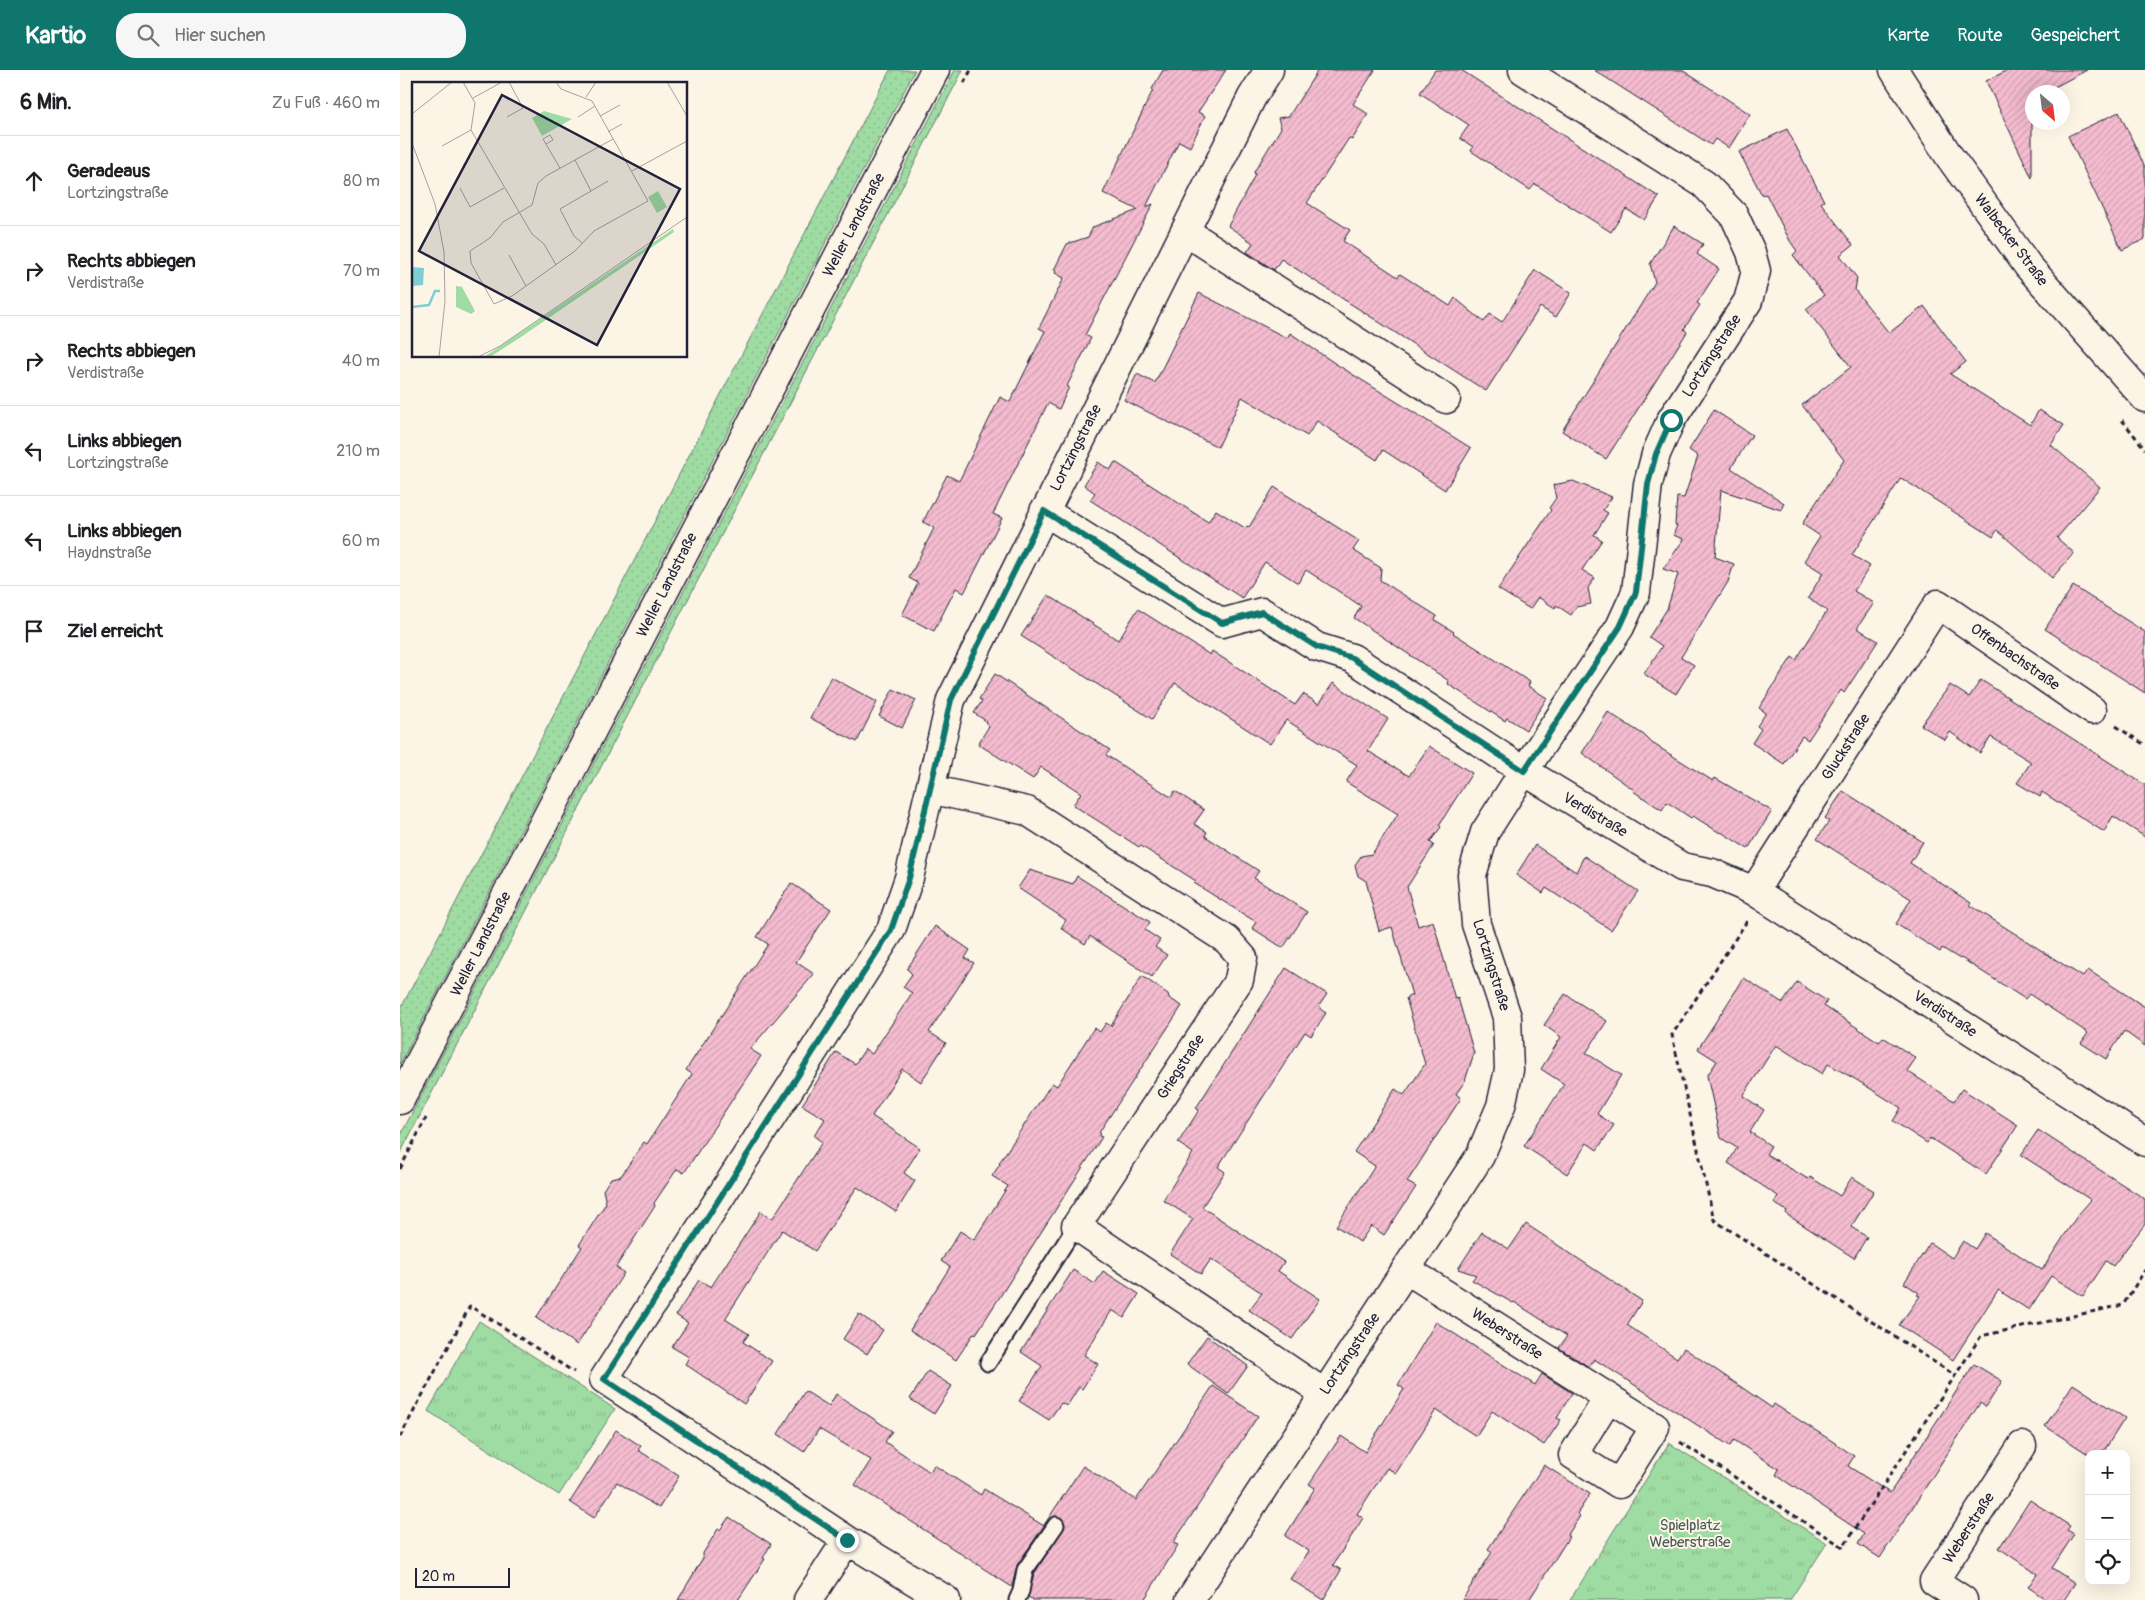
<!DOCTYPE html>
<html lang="de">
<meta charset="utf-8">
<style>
:root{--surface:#fff;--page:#f6f6f6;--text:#202124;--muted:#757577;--line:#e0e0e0;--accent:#0f766e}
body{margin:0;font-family:Pangolin,sans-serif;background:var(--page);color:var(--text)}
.controls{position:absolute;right:15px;bottom:15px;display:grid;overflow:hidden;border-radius:10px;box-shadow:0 5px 20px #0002}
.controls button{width:45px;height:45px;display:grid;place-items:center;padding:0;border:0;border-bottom:1px solid var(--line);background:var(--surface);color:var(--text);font:25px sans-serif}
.compass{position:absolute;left:1625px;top:15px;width:45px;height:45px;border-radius:50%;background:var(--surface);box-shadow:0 5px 20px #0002;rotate:152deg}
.scale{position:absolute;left:15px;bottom:12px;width:95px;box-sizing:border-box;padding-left:5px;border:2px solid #22223b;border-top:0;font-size:14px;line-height:18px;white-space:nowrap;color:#22223b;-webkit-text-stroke:4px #fcf5e5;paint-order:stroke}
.stop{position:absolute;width:15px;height:15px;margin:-11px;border:4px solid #0f766e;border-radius:50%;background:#fff}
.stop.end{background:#0f766e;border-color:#fff;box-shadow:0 1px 5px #0008}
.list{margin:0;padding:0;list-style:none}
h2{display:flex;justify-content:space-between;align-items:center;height:65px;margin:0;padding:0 20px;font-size:21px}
h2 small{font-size:16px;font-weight:400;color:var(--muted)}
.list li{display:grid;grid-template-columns:32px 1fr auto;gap:15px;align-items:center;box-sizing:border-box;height:90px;padding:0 20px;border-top:1px solid var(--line)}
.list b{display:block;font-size:19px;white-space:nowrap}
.list p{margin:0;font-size:16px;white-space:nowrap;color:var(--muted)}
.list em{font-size:16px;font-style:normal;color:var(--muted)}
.icon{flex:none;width:28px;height:28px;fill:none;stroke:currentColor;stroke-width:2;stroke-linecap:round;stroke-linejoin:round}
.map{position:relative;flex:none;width:1745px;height:1530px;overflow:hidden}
header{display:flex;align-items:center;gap:30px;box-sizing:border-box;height:70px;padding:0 25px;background:var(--accent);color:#fff}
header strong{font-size:24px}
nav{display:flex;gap:28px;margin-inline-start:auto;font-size:18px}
.search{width:350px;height:45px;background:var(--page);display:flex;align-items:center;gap:12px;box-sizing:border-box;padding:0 18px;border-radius:20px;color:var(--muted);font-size:19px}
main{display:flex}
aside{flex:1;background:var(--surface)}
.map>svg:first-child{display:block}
.grass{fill:url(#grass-dots);stroke:#607f6f}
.park{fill:url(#park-tufts);stroke:#607f6f}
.building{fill:url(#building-hatch);stroke:#22223b}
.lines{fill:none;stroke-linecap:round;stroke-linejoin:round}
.lane-casing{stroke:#22223b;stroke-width:19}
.street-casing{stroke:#22223b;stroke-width:31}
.secondary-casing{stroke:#22223b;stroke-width:31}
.path{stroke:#22223b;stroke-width:3;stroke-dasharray:5 4;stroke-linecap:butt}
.lane{stroke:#fcf5e5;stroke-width:15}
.street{stroke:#fcf5e5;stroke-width:28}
.secondary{stroke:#fcf5e5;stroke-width:28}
.route{stroke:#0f766e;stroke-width:6}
.labels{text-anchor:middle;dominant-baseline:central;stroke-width:4;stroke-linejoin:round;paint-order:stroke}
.street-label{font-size:15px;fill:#22223b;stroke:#fcf5e5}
.park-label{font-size:15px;fill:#485a5a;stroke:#fcf5e5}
.inset-river{fill:none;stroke:#7dcfd4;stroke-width:2.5}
.inset-road{fill:none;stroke:#a5a1a1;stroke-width:1}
.view{fill:#22223b;fill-opacity:0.15;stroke:#22223b;stroke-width:2.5}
.inset-edge{fill:none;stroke:#22223b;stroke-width:2.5}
</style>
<header>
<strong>Kartio</strong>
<div class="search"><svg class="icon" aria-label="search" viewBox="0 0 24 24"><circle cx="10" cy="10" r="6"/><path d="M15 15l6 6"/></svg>Hier suchen</div>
<nav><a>Karte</a><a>Route</a><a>Gespeichert</a></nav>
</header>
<main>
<aside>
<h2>6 Min.<small>Zu Fuß · 460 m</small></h2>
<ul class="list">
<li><svg class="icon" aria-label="ahead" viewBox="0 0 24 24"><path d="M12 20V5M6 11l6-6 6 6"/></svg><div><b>Geradeaus</b><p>Lortzingstraße</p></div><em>80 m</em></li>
<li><svg class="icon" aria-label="right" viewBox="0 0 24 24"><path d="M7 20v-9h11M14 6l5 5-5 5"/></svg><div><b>Rechts abbiegen</b><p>Verdistraße</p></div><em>70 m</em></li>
<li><svg class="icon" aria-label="right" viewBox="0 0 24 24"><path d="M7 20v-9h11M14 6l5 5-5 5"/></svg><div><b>Rechts abbiegen</b><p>Verdistraße</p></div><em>40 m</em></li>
<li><svg class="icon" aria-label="left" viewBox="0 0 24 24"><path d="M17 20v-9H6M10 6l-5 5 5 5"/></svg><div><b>Links abbiegen</b><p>Lortzingstraße</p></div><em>210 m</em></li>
<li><svg class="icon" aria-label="left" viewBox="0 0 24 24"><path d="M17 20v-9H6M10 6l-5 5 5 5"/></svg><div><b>Links abbiegen</b><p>Haydnstraße</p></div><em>60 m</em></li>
<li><svg class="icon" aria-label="arrive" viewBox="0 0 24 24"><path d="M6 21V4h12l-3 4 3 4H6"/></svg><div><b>Ziel erreicht</b></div></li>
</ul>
</aside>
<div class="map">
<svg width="1745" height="1530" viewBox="0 0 1745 1530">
<defs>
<pattern id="grass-dots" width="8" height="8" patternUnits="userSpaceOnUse" patternTransform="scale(1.25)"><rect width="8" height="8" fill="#9fdca3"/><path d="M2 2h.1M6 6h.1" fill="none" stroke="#89bc8d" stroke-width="1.8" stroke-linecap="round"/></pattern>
<pattern id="park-tufts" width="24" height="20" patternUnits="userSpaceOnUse" patternTransform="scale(1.25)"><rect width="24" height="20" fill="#9fdca3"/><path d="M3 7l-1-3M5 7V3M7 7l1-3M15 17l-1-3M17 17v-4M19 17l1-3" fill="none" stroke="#89bc8d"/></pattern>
<pattern id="building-hatch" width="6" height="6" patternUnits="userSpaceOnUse" patternTransform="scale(1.25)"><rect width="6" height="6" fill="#f5bccf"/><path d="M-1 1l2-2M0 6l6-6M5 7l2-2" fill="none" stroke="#d2a1b3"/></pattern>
</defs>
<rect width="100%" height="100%" fill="#fcf5e5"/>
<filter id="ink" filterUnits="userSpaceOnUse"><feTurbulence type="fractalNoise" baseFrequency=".02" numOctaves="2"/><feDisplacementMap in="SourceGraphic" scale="10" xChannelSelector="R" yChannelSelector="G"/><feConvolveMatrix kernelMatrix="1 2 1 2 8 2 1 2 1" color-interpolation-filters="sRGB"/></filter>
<g filter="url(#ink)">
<!-- grass -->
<path class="grass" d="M490 0H515L0 994V940Z
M555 0H563L0 1084V1066Z"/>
<!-- park -->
<path class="park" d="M79 1251 215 1339 159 1425 28 1341Z
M1269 1373 1427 1473 1390 1530H1170Z"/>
<!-- building -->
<path class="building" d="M763 0H826L798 42 805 46 790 77 779 71 746 137 753 134 685 265 691 268 667 316 669 317 659 339 648 333 593 444 602 448 564 523 556 518 534 561 502 545 518 513 509 508 534 458 523 452 547 405 559 411 600 327 610 332 645 261 639 258 664 208 655 203 656 201 654 200 667 174 688 167 693 157 738 140 703 123 753 20 752 19Z
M918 0H975L953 34 968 44 952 70 949 68 907 133 950 160 943 171 998 207 1000 204 1050 236 1055 228 1084 252 1090 244 1102 252 1135 200 1171 223 1156 247 1140 237 1086 321 881 189 874 200 847 182 853 173 828 156 855 105 854 102 881 58 878 48 889 46Z
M1035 0H1061L1259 127 1244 150 1226 139 1211 162 1135 114 1130 120 1071 81 1073 77 1060 68 1069 55 1020 23Z
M1194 0H1282L1350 44 1329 78 1315 69 1311 75Z
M1608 0H1687L1645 22H1632V108L1586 11Z
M1719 42 1745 97V169L1722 180 1668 66Z
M1387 59 1424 131 1421 133 1453 175 1440 185 1457 208 1455 220 1489 263 1524 236 1566 292 1550 304 1630 355 1639 340 1664 355 1651 375 1700 417 1657 468 1674 483 1652 508 1597 460 1593 467 1501 408 1452 485 1470 496 1454 521 1474 533 1457 558 1478 571 1444 623 1441 620 1408 670 1402 666 1384 694 1352 673 1361 659 1357 656 1366 643 1359 638 1392 587 1396 590 1427 541 1408 528 1423 503 1404 491 1420 466 1402 454 1444 390 1402 335 1451 297 1406 239 1424 225 1393 185 1397 181 1390 171 1366 124 1362 125 1339 82Z
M1274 156 1303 174 1297 184 1319 199 1297 233 1300 235 1284 259 1287 262 1206 389 1162 361 1255 212 1250 194Z
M799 223 887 268 890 263 936 294 1071 378 1045 420 983 380 977 390 917 351 907 366 842 327 818 377 724 330 737 304 755 313Z
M1314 340 1352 365 1331 398 1384 433 1381 440 1321 420 1315 487 1334 494 1328 512 1281 587 1294 595 1276 624 1244 604 1262 576 1249 567 1267 539 1278 504 1263 499 1284 469 1273 465 1277 456 1275 455 1277 427 1284 428 1298 386 1289 380Z
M698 392 710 400 715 392 808 452 816 440 845 458 847 456 849 457 874 417 959 471 953 480 981 498 980 510 1037 546 1035 550 1054 562 1053 563 1130 612 1128 616 1147 628 1126 660 1107 648 1105 651 1048 614 1049 611 954 548 961 536 906 500 898 513 865 492 842 528 690 430 695 423 684 415Z
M1173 411 1212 427 1203 440 1208 443 1194 465 1202 470 1182 500 1195 508 1188 518 1191 534 1176 537 1171 545 1156 535 1155 538 1138 527 1130 539 1098 519 1151 440 1149 438 1156 428 1153 415Z
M1673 516 1745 562V623L1645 559Z
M648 525 718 570 738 539 810 585 812 581 895 635 903 624 919 634 933 613 988 649 968 681 1009 706 1029 676 1072 703 1039 755 1041 757 1030 772 1034 775 1007 817 1018 856 1033 851 1055 929 1058 928 1074 983 1065 1011 1056 1024 1061 1028 1007 1112 1016 1117 984 1165 971 1156 960 1172 936 1156 975 1096 954 1082 995 1019 1004 1025 1025 994 1006 928 1012 925 992 857 979 861 966 811 958 806 955 795 961 786 972 784 998 744 946 712 957 695 886 650 870 674 775 613 752 649 621 566Z
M595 604 710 680 706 685 738 706 771 727 775 721 804 740 794 754 807 762 805 766 859 801 854 808 907 842 883 878 852 858 856 852 794 813 796 811 741 776 739 777 673 735 681 723 641 697 633 709 578 674 589 656 585 652 586 651 574 643 582 631 579 629Z
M431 607 477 632 457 672 410 648Z
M1581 610 1745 715V767L1713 746 1704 762 1642 722 1640 727 1617 713 1631 692 1591 667 1580 683 1550 662 1545 670 1521 655 1550 615 1569 627Z
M493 619 516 630 502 658 479 646Z
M1208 642 1244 665 1252 673 1313 711 1315 708 1372 741 1348 779 1321 762 1320 763 1293 746 1291 748 1267 732 1262 740 1233 721 1234 720 1182 683Z
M1443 721 1523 772 1510 793 1571 833 1570 835 1683 907 1688 900 1745 937V976L1724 961 1706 989 1681 973 1688 963 1629 924 1625 929 1561 888 1560 889 1542 878 1540 882 1496 854 1511 829 1417 769 1429 751 1425 748Z
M1135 775 1176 802 1184 786 1238 821 1211 860 1146 818 1143 823 1116 805Z
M630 800 673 814 677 806 750 852 745 860 760 870 755 877 767 885 752 907 690 866 685 874 661 858 666 850 618 818Z
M391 813 431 839 396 892 414 904 350 979 361 986 284 1103 277 1099 254 1133 255 1136 216 1197 224 1203 177 1275 136 1248 182 1177 179 1175 206 1133 203 1120 211 1108 221 1106 244 1072 247 1074 292 1004 286 1000 368 874 357 867Z
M535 856 570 880 565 888 574 893 529 962 546 973 521 1012 502 999 472 1046 520 1078 504 1103 515 1111 496 1142 457 1117 415 1181 382 1160 325 1249 349 1264 343 1272 372 1291 344 1334 285 1294 289 1287 272 1277 288 1253 276 1245 299 1210 311 1217 361 1141 372 1149 422 1072 414 1066 425 1049 402 1035 436 982 455 994 465 979 472 984 512 923 503 917 512 904 507 899Z
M886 898 927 924 919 936 921 937 920 939 926 943 911 966 905 962 818 1097 825 1102 802 1137 884 1192 878 1201 920 1229 892 1269 849 1240 862 1223 811 1189 801 1204 770 1184 793 1149 763 1130 793 1083 778 1073 799 1040 796 1038Z
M742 906 768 924 769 928 782 936 700 1061 699 1066 702 1067 576 1264 574 1263 556 1290 510 1260 550 1197 541 1191 560 1161 574 1170 608 1116 592 1106 600 1094 599 1093 652 1013 657 1016 694 958 700 962 706 953 711 956Z
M1344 908 1383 933 1397 912 1427 931 1424 936 1479 972 1483 967 1516 988 1507 1001 1554 1031 1562 1019 1618 1055 1586 1104 1530 1068 1527 1073 1493 1051 1501 1038 1455 1009 1428 994 1422 1004 1376 975 1343 1026 1364 1040 1350 1062 1371 1076 1366 1084 1408 1109 1410 1107 1440 1126 1452 1107 1474 1121 1451 1157 1467 1167 1454 1188 1386 1144 1387 1141 1374 1133 1378 1126 1328 1093 1337 1078 1321 1068 1307 1006 1317 991 1298 979Z
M1165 924 1207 951 1186 983 1221 1005 1197 1044 1214 1055 1197 1080 1187 1073 1167 1104 1124 1076 1164 1014 1141 999 1161 967 1144 955Z
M1638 1060 1745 1129V1154L1713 1196 1706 1191 1683 1226 1651 1206 1629 1240 1598 1220 1553 1290 1499 1255 1520 1226 1517 1225 1519 1223 1504 1213 1530 1173 1552 1188 1563 1171 1575 1179 1585 1163 1642 1200 1677 1146 1691 1130 1621 1085Z
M1126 1154 1242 1231 1227 1255 1277 1288 1284 1278 1372 1338 1374 1334 1432 1371 1454 1386 1448 1396 1490 1423 1574 1294 1602 1311 1586 1337 1580 1333 1480 1488 1458 1474 1464 1464 1376 1405 1379 1399 1334 1370 1330 1376 1194 1289 1189 1297 1159 1278 1167 1266 1114 1232 1113 1233 1072 1210 1076 1205 1058 1199 1082 1162 1109 1179Z
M673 1200 695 1214 703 1201 739 1224 724 1248 712 1240 684 1285 698 1294 682 1319 679 1317 667 1336 661 1333 649 1350 619 1331 642 1296 621 1282Z
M459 1244 483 1260 467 1284 443 1269Z
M1036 1252 1135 1315 1142 1304 1172 1323 1157 1348 1161 1350 1144 1375 1092 1341 1076 1366 1036 1340 996 1403 987 1398 957 1444 963 1448 933 1495 941 1500 923 1530 890 1509 909 1481 885 1466 915 1418 909 1414 941 1366 965 1382 1004 1319 998 1315Z
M807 1266 848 1296 828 1324 787 1294Z
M528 1301 552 1316 534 1344 510 1329Z
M1673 1314 1725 1348 1702 1384H1688L1645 1356Z
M813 1316 858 1346 773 1473 778 1475 744 1530H633L628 1527 634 1504 665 1455 662 1448 656 1446 652 1447 644 1455 683 1396 736 1430Z
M405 1321 429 1336 436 1324 492 1361 485 1372 530 1402 534 1395 581 1425 584 1419 644 1456 617 1495 612 1517 455 1415 471 1390 419 1359 404 1382 378 1364Z
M216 1360 241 1376 238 1380 279 1406 259 1438 217 1412 194 1448 170 1432Z
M1144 1395 1190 1424 1177 1444 1180 1446 1167 1466 1169 1467 1129 1530H1062L1092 1482 1088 1479Z
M1630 1430 1670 1456 1667 1460 1674 1464 1652 1498 1675 1513 1664 1530H1647L1628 1517 1637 1504 1599 1478Z
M329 1447 371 1474 363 1488 365 1489 338 1530H278L304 1486 302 1485 318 1459 320 1460Z"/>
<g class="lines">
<!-- lane casing -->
<g class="lane-casing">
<path id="lane" d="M588 1293 676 1156
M617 1530 621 1521 625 1500 656 1455"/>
</g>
<!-- street casing -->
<g class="street-casing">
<path id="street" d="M785 161 1046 329
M644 441 822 553 862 542 917 577 952 588 1124 701 1282 797 1312 803 1354 821 1745 1072
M530 719 627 741 827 870 843 888 839 910 676 1156 924 1323
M1354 821 1538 534 1692 640
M1007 1200 1255 1357 1219 1414 1173 1385 1208 1328
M408 1530 447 1470
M546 1530 447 1470 204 1309 491 860 509 808 551 630 852 27 869 0
M790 1530 1080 1086 1101 1036 1109 1000 1107 947 1076 854 1072 805 1085 762 1124 701 1220 557 1236 522 1248 414 1256 384 1271 350 1348 231 1356 201 1351 182 1334 145 1304 114 1123 0
M1563 1530 1534 1511 1622 1376"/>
</g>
<!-- secondary casing -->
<g class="secondary-casing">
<path id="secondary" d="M1494 0 1549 86 1628 196 1745 328
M0 1030 535 0"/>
</g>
<!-- path -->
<path class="path" d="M564 13 571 0
M1722 350 1745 379
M1716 656 1745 675
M1347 851 1272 965 1314 1150 1556 1306
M0 1099 26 1048
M0 1367 70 1236 174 1302
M1280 1372 1443 1477 1581 1266 1723 1235 1745 1200"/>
<!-- lane -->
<use href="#lane" class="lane"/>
<!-- street -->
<use href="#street" class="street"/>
<!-- secondary -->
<use href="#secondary" class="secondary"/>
</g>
</g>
<g class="lines" filter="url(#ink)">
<!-- route -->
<path class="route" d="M447 1470 204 1309 491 860 509 808 551 630 644 441 822 553 862 542 917 577 952 588 1124 701 1220 557 1236 522 1248 414 1256 384 1271 350"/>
</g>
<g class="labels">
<!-- street labels -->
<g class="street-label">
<text transform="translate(454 155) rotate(-62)">Weller Landstraße</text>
<text transform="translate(1611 170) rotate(53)">Walbecker Straße</text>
<text transform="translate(1312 286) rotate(-57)">Lortzingstraße</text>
<text transform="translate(676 378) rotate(-63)">Lortzingstraße</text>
<text transform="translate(267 515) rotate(-63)">Weller Landstraße</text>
<text transform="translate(1615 587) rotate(35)">Offenbachstraße</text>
<text transform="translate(1446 677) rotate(-57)">Gluckstraße</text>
<text transform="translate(1195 745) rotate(31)">Verdistraße</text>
<text transform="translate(81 874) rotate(-63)">Weller Landstraße</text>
<text transform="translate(1091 895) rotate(73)">Lortzingstraße</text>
<text transform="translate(1545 944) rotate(33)">Verdistraße</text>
<text transform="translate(781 997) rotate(-57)">Griegstraße</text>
<text transform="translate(1107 1264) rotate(33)">Weberstraße</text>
<text transform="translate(950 1284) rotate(-56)">Lortzingstraße</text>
<text transform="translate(1569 1458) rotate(-57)">Weberstraße</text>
</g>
<!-- park labels -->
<g class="park-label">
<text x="1290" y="1455">Spielplatz<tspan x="1290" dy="17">Weberstraße</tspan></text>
</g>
</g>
<!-- overview -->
<g transform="translate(12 12)">
<rect width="275" height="275" fill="#fcf5e5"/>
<path d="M261 147 262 150 109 255 78 275H72Z" fill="#9fdca3"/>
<path d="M132 29 160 37 130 54 120 36ZM246 109 255 125 245 131 236 115ZM44 204 50 205 63 229 59 232 44 225Z" fill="#9fdca3"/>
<path d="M0 185 12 186 11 203 0 204Z" fill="#7dcfd4"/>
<path class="inset-river" d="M0 225 17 223 23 209H28"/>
<path class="inset-road" d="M51 0 63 21 59 48 120 152 132 162 144 183M144 0 149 7 180 19 236 119 182 149 163 169 100 214 82 222 59 181 58 169 78 156 91 140 120 123 126 101 134 94 201 57M255 0 275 34M174 15 184 0M61 16 90 0M0 32 40 0M188 34 208 23M95 35 111 26 97 0M166 35 183 24M196 50 210 42M0 61 23 122 32 170 33 219 27 275M134 62 141 58 138 53 131 57 148 86M30 64 59 48M163 78 179 109 148 127 162 154 170 161M220 89 275 59M48 106 58 125 92 106M179 109 196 99M97 173 114 204M66 275 88 264 275 135"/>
<path class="view" d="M90 13 268 107 185 263 7 169Z"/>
<rect width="275" height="275" class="inset-edge"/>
</g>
</svg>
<div class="controls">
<button>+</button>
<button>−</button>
<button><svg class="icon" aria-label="locate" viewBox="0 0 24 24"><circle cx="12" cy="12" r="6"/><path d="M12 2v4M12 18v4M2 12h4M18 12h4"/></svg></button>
</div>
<svg class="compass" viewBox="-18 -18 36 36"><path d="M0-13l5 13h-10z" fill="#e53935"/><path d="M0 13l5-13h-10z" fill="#757577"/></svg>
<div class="scale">20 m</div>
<div class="stop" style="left:1271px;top:350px"></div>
<div class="stop end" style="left:447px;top:1470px"></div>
</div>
</main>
